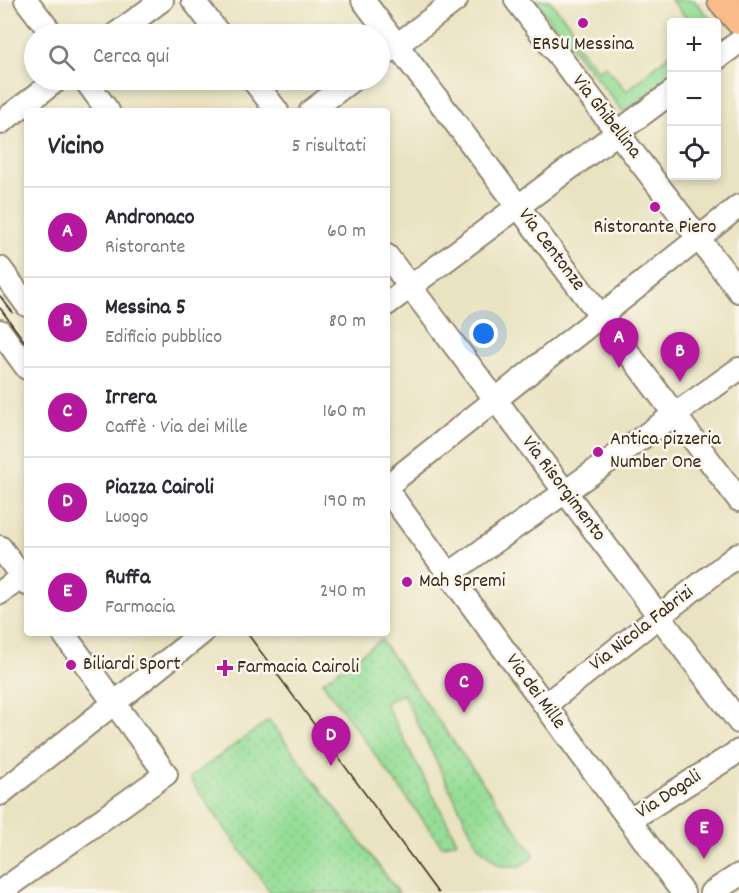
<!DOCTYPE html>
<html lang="it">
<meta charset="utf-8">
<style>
:root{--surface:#fff;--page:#f2f2f3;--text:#2b2b33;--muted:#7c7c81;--line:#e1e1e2;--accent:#b5179e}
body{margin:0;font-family:Dekko,sans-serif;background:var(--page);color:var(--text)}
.controls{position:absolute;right:18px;top:18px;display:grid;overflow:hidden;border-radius:6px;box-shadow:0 3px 9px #0003}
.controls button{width:54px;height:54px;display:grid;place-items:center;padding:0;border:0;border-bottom:2px solid var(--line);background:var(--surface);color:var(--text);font:30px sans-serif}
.you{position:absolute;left:484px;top:334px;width:21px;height:21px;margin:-15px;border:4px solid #fff;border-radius:50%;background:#1a73e8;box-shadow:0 0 0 9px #1a73e833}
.badge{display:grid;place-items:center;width:39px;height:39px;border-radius:50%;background:var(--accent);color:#fff;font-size:20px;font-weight:700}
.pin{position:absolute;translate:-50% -50px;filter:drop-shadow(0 2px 3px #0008)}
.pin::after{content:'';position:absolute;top:32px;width:21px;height:18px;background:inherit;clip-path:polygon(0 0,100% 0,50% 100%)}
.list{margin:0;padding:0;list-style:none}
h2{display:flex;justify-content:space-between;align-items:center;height:78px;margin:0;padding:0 24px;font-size:26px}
h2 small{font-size:20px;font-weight:400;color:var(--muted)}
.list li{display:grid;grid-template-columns:39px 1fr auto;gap:18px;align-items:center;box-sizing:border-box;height:90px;padding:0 24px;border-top:2px solid var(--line)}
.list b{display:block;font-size:22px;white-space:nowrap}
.list p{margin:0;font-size:20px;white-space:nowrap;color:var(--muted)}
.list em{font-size:20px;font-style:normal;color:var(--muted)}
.icon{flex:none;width:33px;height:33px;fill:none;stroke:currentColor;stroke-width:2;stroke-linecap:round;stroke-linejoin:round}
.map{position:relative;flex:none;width:739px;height:893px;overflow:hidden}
.search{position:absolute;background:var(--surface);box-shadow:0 3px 9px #0003;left:24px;top:24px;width:366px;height:66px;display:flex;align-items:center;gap:15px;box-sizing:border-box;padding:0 21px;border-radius:33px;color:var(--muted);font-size:22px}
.panel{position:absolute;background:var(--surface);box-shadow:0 3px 9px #0003;left:24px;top:108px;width:366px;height:528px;border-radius:6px}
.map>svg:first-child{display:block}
.park{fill:url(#park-dots);stroke:#68845a;stroke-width:1.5}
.garden{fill:#96dd97;stroke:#68845a;stroke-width:1.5}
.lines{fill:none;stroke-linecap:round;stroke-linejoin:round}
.minor-casing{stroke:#928670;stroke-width:26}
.major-casing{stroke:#928670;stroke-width:32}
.minor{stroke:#fff;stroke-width:22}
.major{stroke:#f9bc8a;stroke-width:28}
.tram{stroke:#3b2a1e;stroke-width:1.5}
.poi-dot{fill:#b5179e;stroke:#fbf7ec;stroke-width:2}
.labels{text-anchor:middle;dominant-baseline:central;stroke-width:5;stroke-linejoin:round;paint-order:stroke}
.poi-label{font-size:20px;fill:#3b2a1e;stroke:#fbf7ec;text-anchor:start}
.street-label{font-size:20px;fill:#3b2a1e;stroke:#fbf7ec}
</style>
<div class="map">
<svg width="739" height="893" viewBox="0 0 739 893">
<defs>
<pattern id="park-dots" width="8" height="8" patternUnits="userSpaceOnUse" patternTransform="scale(1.5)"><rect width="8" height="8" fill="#96dd97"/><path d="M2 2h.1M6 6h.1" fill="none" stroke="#82be82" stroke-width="1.8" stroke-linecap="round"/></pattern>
</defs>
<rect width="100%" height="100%" fill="#fbf7ec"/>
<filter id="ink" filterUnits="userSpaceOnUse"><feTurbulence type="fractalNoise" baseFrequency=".0167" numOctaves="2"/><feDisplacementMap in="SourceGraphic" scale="12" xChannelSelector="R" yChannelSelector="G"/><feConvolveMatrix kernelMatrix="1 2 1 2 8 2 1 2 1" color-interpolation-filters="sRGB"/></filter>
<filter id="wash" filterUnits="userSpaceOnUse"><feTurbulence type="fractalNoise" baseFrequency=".008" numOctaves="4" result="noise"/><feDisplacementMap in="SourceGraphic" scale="24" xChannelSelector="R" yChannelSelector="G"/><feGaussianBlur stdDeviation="1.35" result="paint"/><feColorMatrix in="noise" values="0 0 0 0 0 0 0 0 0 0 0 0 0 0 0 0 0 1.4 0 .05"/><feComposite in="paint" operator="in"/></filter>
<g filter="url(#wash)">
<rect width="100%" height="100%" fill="#eae3c2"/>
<!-- park -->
<path class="park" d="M381 640 535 856 520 866H500L478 846 403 694 385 703 457 841 442 846 322 682Z
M269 720 399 893H271L189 778Z"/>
<!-- garden -->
<path class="garden" d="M534 0H549L577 33 571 38 598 71 605 66 627 91 671 53V77L625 111 622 110Z
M671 0H694L713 22H690Z"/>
</g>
<g filter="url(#ink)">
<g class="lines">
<!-- minor casing -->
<g class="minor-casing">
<path id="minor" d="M26 0 52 34
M193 0 219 34
M363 0 739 500
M516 0 739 291
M116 34 162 0
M380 58 456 0
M716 59 739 42
M85 80 108 111
M253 80 277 111
M311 111 352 80
M0 123 57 80
M387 256 739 722
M0 268 27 305
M387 304 672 92
M0 331 27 368
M387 486 739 206
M387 490 683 893
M0 547 27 584
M449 574 739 369
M0 593 27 573
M545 705 739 554
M0 794 202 633
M630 820 739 751
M0 892 166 774 63 633
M711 893 739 875"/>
</g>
<!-- major casing -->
<g class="major-casing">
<path id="major" d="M722 0 739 20"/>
</g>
<!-- minor -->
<use href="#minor" class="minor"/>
<!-- major -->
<use href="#major" class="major"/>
<!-- tram -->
<path class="tram" d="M0 296 13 313
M0 308 27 345
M247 633 438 893"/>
</g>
</g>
<!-- markers -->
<g class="poi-dot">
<circle cx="583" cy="23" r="6"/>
<circle cx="655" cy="207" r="6"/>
<circle cx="598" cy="452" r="6"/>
<circle cx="407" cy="582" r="6"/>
<circle cx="71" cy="665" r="6"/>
<path d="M222 659h6v6h6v6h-6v6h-6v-6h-6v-6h6z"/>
</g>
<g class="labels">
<!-- poi labels -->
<g class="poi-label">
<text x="583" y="45" text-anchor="middle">ERSU Messina</text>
<text x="655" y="228" text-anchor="middle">Ristorante Piero</text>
<text x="610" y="440">Antica pizzeria<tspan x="610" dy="23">Number One</tspan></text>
<text x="419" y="582">Mah Spremi</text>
<text x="83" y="665">Biliardi Sport</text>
<text x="237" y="668">Farmacia Cairoli</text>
</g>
<!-- street labels -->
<g class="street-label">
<text transform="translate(606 117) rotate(52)">Via Ghibellina</text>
<text transform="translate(551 250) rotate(53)">Via Centonze</text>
<text transform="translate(563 489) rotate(53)">Via Risorgimento</text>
<text transform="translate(642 629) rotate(-38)">Via Nicola Fabrizi</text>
<text transform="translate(535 692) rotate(54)">Via dei Mille</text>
<text transform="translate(669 795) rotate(-33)">Via Dogali</text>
</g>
</g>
</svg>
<div class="controls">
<button>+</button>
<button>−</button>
<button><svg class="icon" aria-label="locate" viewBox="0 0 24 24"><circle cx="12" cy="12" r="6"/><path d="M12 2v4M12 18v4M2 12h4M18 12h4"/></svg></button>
</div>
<div class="you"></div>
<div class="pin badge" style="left:619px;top:368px">A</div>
<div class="pin badge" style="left:680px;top:382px">B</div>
<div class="pin badge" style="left:464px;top:713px">C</div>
<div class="pin badge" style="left:331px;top:766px">D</div>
<div class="pin badge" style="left:704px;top:859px">E</div>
<div class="search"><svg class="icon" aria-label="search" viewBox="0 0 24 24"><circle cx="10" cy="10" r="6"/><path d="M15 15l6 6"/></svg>Cerca qui</div>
<section class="panel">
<h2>Vicino<small>5 risultati</small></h2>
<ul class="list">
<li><span class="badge">A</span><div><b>Andronaco</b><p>Ristorante</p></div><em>60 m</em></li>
<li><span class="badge">B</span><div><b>Messina 5</b><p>Edificio pubblico</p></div><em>80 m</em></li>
<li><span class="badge">C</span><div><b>Irrera</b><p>Caffè · Via dei Mille</p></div><em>160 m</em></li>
<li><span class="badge">D</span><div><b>Piazza Cairoli</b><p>Luogo</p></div><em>190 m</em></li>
<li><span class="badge">E</span><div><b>Ruffa</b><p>Farmacia</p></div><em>240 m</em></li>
</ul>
</section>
</div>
